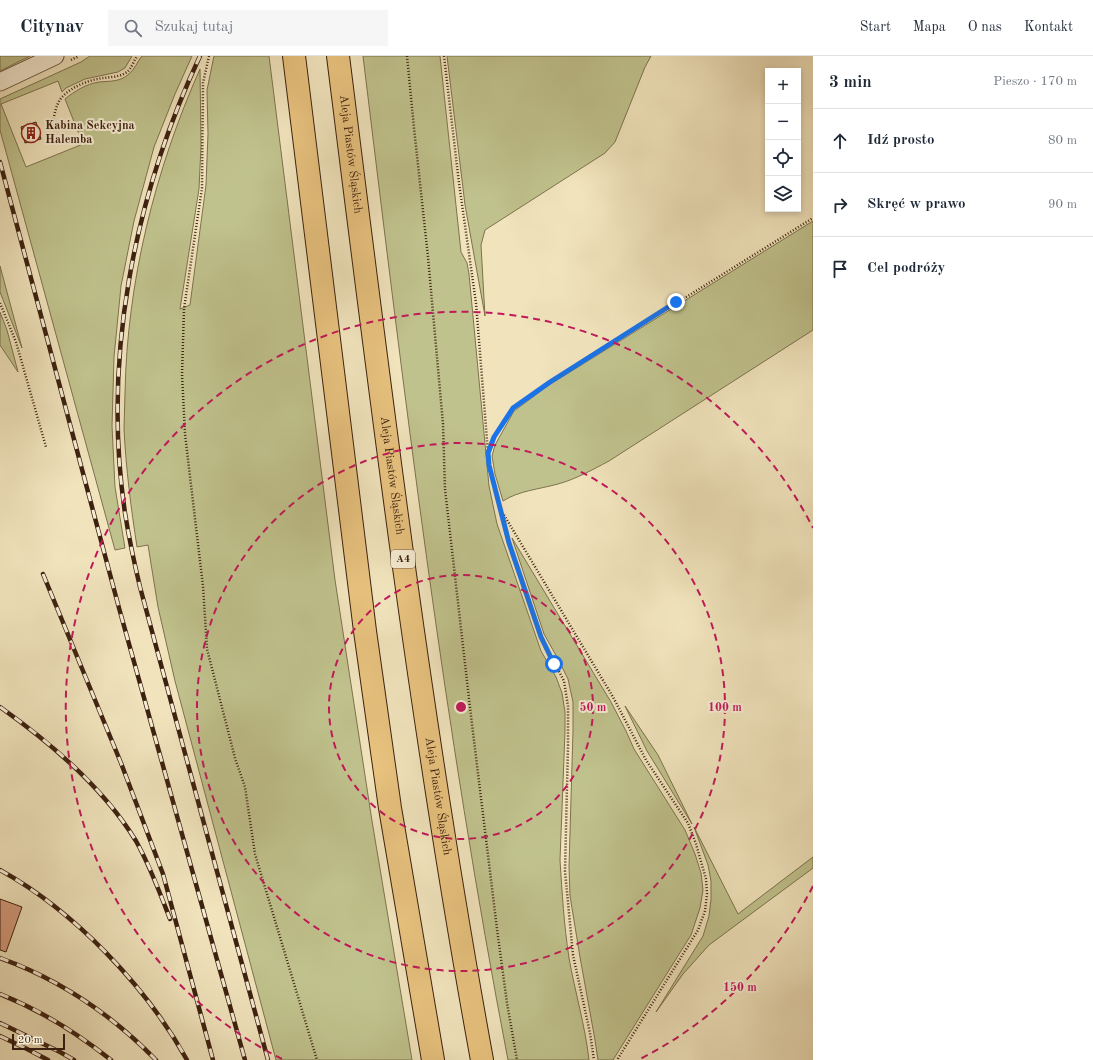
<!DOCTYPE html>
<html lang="pl">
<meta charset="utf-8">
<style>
:root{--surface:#fff;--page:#f6f6f7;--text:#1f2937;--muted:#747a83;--line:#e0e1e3}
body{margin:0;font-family:"Old Standard TT",serif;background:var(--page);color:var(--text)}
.controls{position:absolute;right:12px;top:12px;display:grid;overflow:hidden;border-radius:0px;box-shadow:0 2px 6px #0003}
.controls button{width:36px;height:36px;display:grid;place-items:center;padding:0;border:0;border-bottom:1px solid var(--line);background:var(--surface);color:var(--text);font:20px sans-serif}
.scale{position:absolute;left:12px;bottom:10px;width:53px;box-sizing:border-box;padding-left:4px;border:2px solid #3d2110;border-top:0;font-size:11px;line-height:14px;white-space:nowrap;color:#3d2110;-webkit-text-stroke:3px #f6edd4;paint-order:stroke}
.stop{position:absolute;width:12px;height:12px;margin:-9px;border:3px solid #1a73e8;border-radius:50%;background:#fff}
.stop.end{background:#1a73e8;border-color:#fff;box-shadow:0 1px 4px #0008}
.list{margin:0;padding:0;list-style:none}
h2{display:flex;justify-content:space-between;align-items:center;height:52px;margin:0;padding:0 16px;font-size:17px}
h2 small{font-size:13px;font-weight:400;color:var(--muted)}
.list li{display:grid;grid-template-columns:26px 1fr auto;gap:12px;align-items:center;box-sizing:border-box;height:64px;padding:0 16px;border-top:1px solid var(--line)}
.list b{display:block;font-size:15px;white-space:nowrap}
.list em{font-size:13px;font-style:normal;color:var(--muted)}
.icon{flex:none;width:22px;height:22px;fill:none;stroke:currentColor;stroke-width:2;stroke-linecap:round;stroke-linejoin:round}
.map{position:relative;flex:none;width:813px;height:1004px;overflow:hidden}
header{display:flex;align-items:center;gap:24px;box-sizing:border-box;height:56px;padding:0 20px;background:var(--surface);border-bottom:1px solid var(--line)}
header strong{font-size:19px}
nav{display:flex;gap:22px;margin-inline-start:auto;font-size:14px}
.search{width:280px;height:36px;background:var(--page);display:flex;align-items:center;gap:10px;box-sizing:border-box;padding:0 14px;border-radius:0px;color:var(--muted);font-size:15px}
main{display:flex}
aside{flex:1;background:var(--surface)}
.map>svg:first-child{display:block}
.green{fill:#c0c28d;stroke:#7e724e}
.building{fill:#d59b7c;stroke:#3d2110}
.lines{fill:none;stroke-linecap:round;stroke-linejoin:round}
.tertiary-casing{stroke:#6a523b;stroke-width:19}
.motorway-casing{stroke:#3d2110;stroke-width:24}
.path{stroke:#3d2110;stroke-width:2.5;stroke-dasharray:1 2;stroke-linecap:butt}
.tertiary{stroke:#f6edd4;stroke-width:17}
.motorway{stroke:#e8c27e;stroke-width:22}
.rail-casing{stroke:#3d2110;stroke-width:4.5}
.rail{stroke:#f6edd4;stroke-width:3;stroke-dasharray:9;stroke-linecap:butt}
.route{stroke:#1a73e8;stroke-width:5}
.ring{fill:none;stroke:#c2185b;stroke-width:2;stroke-dasharray:7 5}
.labels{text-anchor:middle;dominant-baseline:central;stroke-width:4;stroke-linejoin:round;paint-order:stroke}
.shield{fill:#f6edd4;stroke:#745e4b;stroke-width:1}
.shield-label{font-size:11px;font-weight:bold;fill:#3d2110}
.poi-label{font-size:12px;font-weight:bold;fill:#3d2110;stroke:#f6edd4;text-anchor:start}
.street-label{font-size:12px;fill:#3d2110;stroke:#f6edd4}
.centre{fill:#c2185b;stroke:#f6edd4;stroke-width:2}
.ring-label{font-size:12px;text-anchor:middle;font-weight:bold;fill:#c2185b;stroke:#f6edd4;stroke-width:4;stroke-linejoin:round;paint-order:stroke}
</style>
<header>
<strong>Citynav</strong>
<div class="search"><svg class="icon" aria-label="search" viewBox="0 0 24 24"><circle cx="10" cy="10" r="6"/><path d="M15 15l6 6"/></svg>Szukaj tutaj</div>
<nav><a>Start</a><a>Mapa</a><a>O nas</a><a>Kontakt</a></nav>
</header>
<main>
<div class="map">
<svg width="813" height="1004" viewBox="0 0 813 1004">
<rect width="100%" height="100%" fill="#f1e4bd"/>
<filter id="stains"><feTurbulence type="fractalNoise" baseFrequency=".005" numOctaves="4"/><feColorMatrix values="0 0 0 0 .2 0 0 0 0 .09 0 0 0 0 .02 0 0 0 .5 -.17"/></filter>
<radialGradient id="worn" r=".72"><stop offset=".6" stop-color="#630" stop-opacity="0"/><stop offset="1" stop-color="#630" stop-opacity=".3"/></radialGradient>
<!-- green -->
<path class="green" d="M0 0H30L0 15Z
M90 0H132L125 12 118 16 85 23 66 32 62 36 58 25 1 48 26 111 83 88 65 43C75 35 86 28 99 26 110 25 120 26 129 18 135 13 137 6 142 0H192L175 38 154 91 134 165 121 230 114 301 112 370 115 431 125 492 115 494 0 74V43L81 6Z
M214 0H269L335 524 372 765 412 1004H276L175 625 158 551 148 489 137 491C131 452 126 413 124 373 124 361 125 349 125 337 127 226 155 114 200 13L201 90 199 133 180 253 190 249 206 129 208 78 207 34Z
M363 0H440L461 196 467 207 469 218 489 430 497 468 541 595 556 621 562 637 565 656V675L560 804C562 836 564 869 569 902 575 936 585 969 589 1004H508C444 672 404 336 363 0Z
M447 0H651L645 11 615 86 605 97 485 174 481 189 485 260 465 149Z
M813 165V274L609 405C592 414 576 423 558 428 540 433 518 435 503 445L495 418 492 400 495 389 514 355 549 329Z
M0 210 22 292 0 236Z
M0 256 7 274 18 316 0 289Z
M512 482 611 646 626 675 634 693 685 774 695 798 701 817 703 834 700 852 691 879 613 1004H598L595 984 580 901 570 840 569 811 573 675V646L568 623 558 603 544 578Z
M625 650 658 699 692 768 647 695Z
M694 771 738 858 813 801V812L709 889 683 918 656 956 703 880 709 860 711 843V825L708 809Z"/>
<!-- building -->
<path class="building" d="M36 66 41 83 25 87 21 71Z
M0 843 22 851 6 896 0 894Z"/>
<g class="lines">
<!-- tertiary casing -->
<g class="tertiary-casing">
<path id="tertiary" d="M0 26 55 0"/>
</g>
<!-- motorway casing -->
<g class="motorway-casing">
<g id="motorway">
<path d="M294 0 365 575 390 752 433 1004"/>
<path id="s1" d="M338 0C380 336 421 671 482 1004"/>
</g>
</g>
<!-- path -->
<path class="path" d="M209 0 203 27 202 132 184 253 182 318 185 378 203 530 207 593 235 702 245 731 255 798 317 1004
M407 0 414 72 428 201 443 368 445 433 471 660 497 873 507 947 517 1004
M444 0 459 127 476 247 489 409 509 487 541 581 564 625 568 650V689L565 815 573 899 590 977 594 1004
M71 4 79 0
M48 80C55 67 53 50 63 40 73 30 89 24 103 22 111 21 120 21 127 16 131 13 134 5 137 0
M0 247 16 286 46 391
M489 395 494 381 513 352 550 326 813 162
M504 459 613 641 646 704 688 767 696 788 706 823 707 838 705 855 698 874 617 1004"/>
<!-- tertiary -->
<use href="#tertiary" class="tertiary"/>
<!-- motorway -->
<use href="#motorway" class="motorway"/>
<!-- rail casing -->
<g class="rail-casing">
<path id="rail" d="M200 0C134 141 102 302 125 457 129 482 134 506 140 531L268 1004
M0 106 119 552 245 1004
M43 518 121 707 163 818 213 1004
M0 651C51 687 103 731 136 785 150 810 160 837 170 863
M0 814C74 855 146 930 187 1004
M0 902C59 923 112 959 156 1004
M0 938C40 954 77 977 111 1004
M0 967 60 996 74 1004
M0 980 27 993 48 1004"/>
</g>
<!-- rail -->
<use href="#rail" class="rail"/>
</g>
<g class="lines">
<!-- route -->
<path class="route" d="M554 608 541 581 509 487 489 409 488 397 494 381 513 352 550 326 676 246"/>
</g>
<!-- distance rings -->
<g class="ring">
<circle cx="461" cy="651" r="132"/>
<circle cx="461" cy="651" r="264"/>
<path d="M813 830A395 395 0 0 1 640 1003M282 1003A395 395 0 1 1 813 472"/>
</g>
<!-- icons -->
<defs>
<g id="building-ring" transform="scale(1)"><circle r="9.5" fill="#f6edd4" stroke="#8f2418" stroke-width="1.5"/><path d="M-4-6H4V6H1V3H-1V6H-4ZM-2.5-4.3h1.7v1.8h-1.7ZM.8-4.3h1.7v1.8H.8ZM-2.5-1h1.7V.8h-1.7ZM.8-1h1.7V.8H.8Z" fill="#8f2418"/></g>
</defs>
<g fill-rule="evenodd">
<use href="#building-ring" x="31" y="77"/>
</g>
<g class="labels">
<!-- shield labels -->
<rect class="shield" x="391" y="494" width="24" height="18" rx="3"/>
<g class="shield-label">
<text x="403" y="503">A4</text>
</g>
<!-- poi labels -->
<g class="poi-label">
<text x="45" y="70">Kabina Sekcyjna<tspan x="45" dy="14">Halemba</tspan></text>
</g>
<!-- street labels -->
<g class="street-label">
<text stroke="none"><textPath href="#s1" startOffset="99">Aleja Piastów Śląskich</textPath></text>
<text stroke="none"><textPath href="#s1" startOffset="423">Aleja Piastów Śląskich</textPath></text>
<text stroke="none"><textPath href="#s1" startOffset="747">Aleja Piastów Śląskich</textPath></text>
</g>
</g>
<circle cx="461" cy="651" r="6" class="centre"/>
<g class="ring-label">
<text x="593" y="655">50 m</text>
<text x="725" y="655">100 m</text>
<text x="740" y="935">150 m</text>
</g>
<rect width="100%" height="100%" filter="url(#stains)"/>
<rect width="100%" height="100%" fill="url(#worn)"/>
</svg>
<div class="controls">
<button>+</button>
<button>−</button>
<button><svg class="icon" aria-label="locate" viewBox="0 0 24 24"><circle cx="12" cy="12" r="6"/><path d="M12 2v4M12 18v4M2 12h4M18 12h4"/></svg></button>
<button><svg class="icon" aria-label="layers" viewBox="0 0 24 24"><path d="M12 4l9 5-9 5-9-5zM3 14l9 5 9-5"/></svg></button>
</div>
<div class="scale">20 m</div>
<div class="stop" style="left:554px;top:608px"></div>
<div class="stop end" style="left:676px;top:246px"></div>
</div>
<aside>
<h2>3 min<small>Pieszo · 170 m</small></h2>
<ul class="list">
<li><svg class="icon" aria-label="ahead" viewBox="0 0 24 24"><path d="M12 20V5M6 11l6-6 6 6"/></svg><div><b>Idź prosto</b></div><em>80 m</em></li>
<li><svg class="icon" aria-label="right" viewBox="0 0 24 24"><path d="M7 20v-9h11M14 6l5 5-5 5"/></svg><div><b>Skręć w prawo</b></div><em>90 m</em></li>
<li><svg class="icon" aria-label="arrive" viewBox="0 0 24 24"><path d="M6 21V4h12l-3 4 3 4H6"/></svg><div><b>Cel podróży</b></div></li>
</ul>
</aside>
</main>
